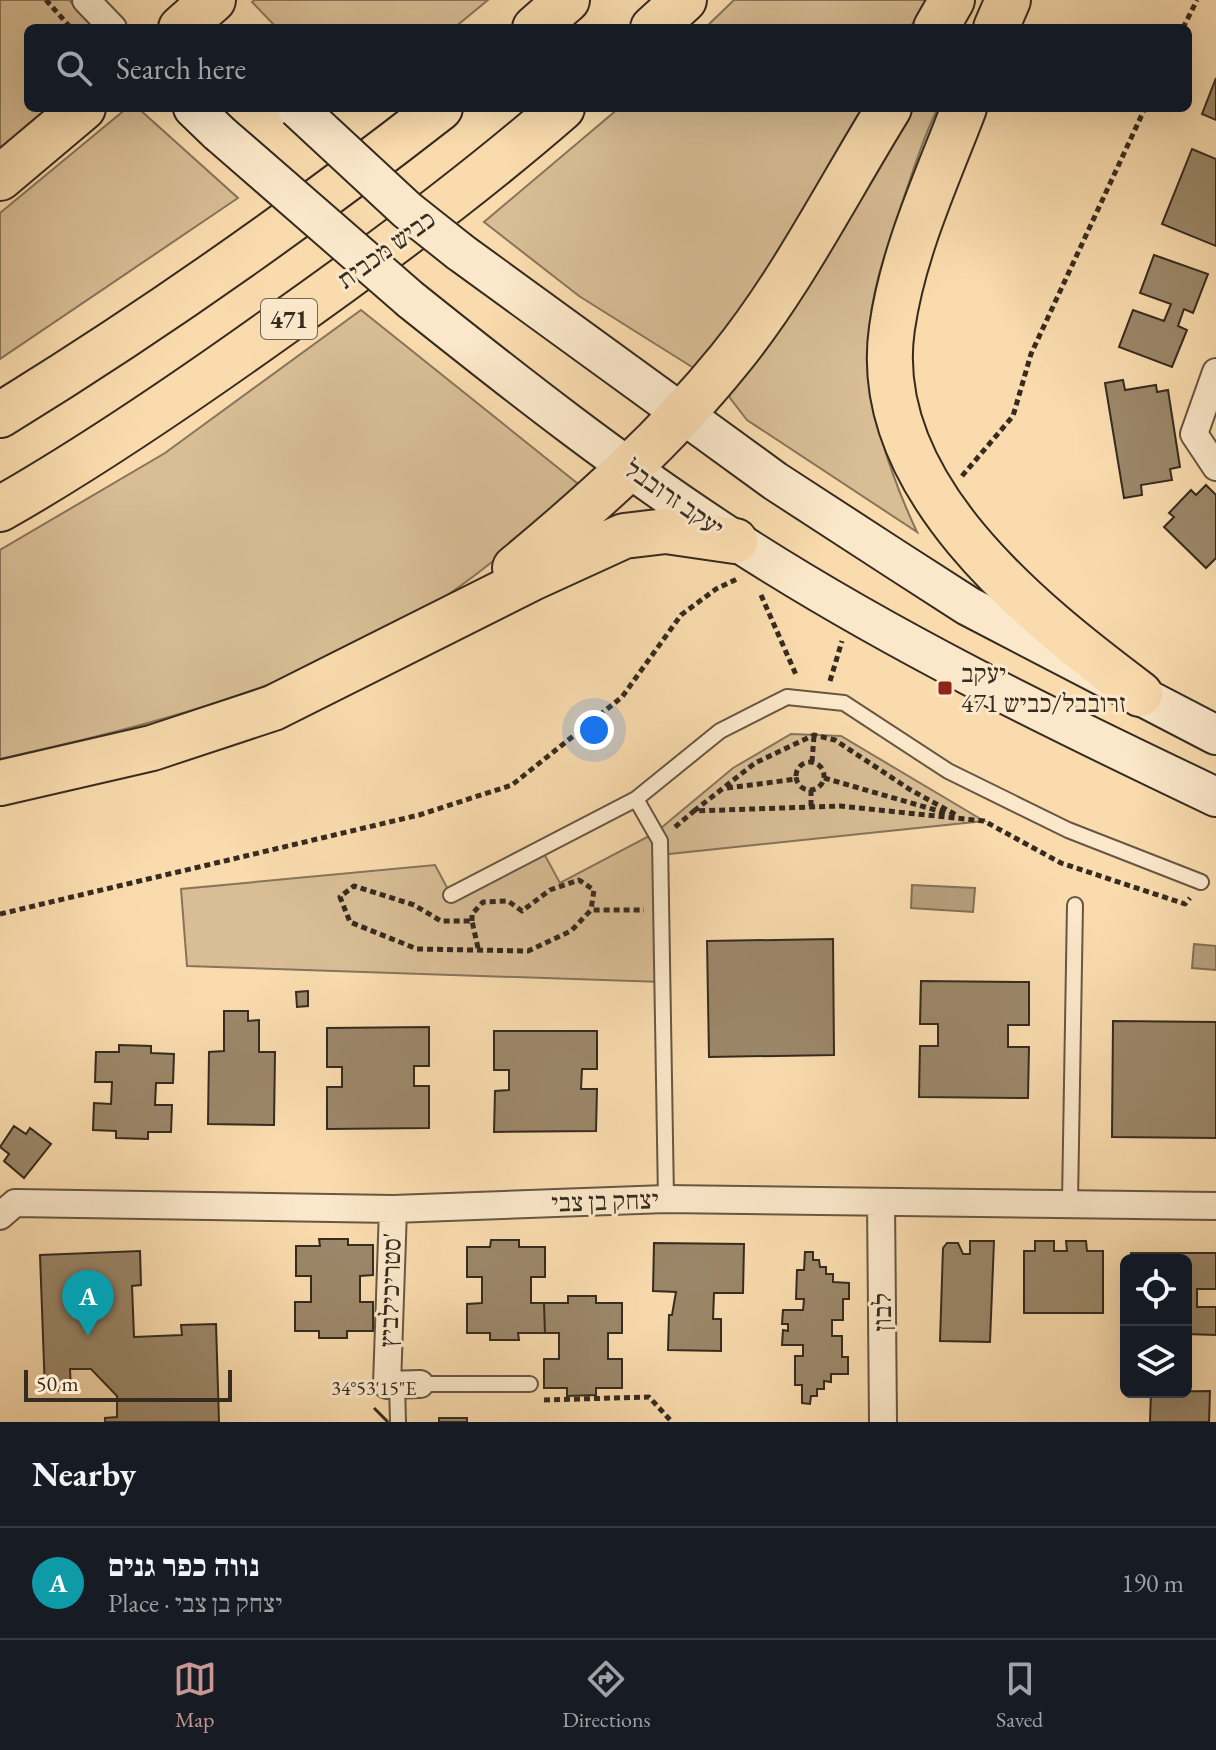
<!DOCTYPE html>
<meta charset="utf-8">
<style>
:root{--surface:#171b24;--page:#20242c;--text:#f1f3f6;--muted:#9ea1a6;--line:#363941;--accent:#c59692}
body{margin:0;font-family:"EB Garamond","Frank Ruhl Libre",serif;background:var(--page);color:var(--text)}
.controls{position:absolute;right:24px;bottom:24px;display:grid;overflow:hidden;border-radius:12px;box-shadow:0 8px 32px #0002}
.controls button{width:72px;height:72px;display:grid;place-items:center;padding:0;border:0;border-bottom:2px solid var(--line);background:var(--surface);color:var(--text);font:40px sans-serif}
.scale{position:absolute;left:24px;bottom:20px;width:208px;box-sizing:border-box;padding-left:8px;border:4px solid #362b1f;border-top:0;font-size:22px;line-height:28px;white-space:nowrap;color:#362b1f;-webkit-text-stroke:6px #fbe8ca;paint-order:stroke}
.you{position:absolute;left:594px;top:730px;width:28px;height:28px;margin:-20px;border:6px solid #fff;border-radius:50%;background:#1a73e8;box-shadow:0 0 0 12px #1a73e833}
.badge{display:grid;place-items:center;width:52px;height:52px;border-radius:50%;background:var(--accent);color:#fff;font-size:26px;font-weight:700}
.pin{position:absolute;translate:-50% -66px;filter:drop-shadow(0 2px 4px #0008)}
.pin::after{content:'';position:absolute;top:42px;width:28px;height:24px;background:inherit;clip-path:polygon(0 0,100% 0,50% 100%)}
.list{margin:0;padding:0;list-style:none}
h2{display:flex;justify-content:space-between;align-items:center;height:104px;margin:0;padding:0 32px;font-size:34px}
h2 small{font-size:26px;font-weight:400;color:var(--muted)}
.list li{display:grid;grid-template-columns:52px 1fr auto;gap:24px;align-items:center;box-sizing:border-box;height:112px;padding:0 32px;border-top:2px solid var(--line)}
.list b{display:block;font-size:30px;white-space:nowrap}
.list p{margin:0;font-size:26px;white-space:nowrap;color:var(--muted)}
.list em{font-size:26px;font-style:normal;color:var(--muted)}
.icon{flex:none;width:44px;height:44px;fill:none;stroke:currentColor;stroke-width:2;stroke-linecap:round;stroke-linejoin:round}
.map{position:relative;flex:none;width:1216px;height:1422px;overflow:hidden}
.search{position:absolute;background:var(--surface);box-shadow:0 8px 32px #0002;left:24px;right:24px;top:24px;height:88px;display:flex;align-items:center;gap:20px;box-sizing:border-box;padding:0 28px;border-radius:12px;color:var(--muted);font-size:30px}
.sheet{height:216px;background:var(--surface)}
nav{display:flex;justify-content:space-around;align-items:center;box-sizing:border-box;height:112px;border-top:2px solid var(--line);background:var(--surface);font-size:22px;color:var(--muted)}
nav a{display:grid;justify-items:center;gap:4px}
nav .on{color:var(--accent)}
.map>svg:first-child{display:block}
.green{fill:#d8bd95;stroke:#87745a;stroke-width:2}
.water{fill:#b79f7d;stroke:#837157;stroke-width:2}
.building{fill:#9b8769;stroke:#362b1f;stroke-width:2}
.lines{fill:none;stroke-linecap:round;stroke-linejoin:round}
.service-casing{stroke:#675742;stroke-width:18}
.minor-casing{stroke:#675742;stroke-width:30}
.secondary-casing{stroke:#362b1f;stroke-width:42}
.motorway-casing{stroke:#362b1f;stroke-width:48}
.path{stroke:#362b1f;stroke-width:5;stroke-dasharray:6 4;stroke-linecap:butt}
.service{stroke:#fbe8ca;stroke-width:14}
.minor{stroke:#fbe8ca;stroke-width:26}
.secondary{stroke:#fbe8ca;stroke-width:38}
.motorway{stroke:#f9dbad;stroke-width:44}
.secondary-bridge-casing{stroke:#362b1f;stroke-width:42;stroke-linecap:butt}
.secondary-bridge{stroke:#fbe8ca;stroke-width:38}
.ticks{fill:none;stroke:#362b1f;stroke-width:3}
.poi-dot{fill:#8f2418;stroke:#fbe8ca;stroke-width:3}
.labels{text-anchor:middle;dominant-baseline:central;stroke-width:6;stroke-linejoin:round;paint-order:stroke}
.shield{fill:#fbe8ca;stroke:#716452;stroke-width:2}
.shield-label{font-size:24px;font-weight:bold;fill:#362b1f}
.street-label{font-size:26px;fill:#362b1f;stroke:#fbe8ca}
.poi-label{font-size:26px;fill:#362b1f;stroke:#fbe8ca;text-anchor:start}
.ticks-label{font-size:20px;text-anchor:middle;fill:#362b1f;stroke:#fbe8ca;stroke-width:6;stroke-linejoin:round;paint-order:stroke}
</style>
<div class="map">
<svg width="1216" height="1422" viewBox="0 0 1216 1422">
<rect width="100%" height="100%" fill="#f9dbad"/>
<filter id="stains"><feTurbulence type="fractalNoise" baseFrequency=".0025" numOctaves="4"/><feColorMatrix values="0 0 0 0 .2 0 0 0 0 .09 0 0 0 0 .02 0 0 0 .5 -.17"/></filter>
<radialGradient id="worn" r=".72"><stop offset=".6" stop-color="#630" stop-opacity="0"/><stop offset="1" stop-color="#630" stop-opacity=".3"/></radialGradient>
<!-- green -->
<path class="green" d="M0 0H69L96 28H28V108H63L0 160Z
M255 0H488L454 28H277L252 2Z
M734 0H926L910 28H705Z
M127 108H138L238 198 0 359V213Z
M619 108H864L749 310 700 372 579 296 484 222Z
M909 108H938C923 137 914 169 903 200 889 242 870 291 869 337 867 406 888 470 917 532L747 420 730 398 727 385Z
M361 310 582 487C534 526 486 571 434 604 297 689 155 724 0 759V550L165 453Z
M791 734 841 736 984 821 660 855 662 982 187 966 181 889 435 865 451 895 541 848 560 883 655 833 733 768Z"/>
<!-- water -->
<path class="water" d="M912 885 975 888 973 912 911 908Z
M1194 944 1216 946V970L1192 968Z"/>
<!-- building -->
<path class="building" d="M1216 78V120L1202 114Z
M1192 149 1216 159V246L1162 224Z
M1154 255 1208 274 1193 313 1184 309 1178 326 1187 330 1172 367 1119 347 1133 310 1164 321 1171 304 1140 293Z
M1123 380 1125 390 1156 385 1157 392 1168 390 1180 467 1170 469 1172 480 1141 485 1142 495 1124 498 1105 383Z
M1206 485 1216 495V558L1206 568 1164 527 1174 517 1169 513 1191 490 1196 495Z
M833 939 834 1055 709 1057 707 941Z
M921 981 1029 982V1025H1008V1047H1029L1028 1098 919 1097 920 1046H938V1024H920Z
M308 991V1006L297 1007 296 992Z
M224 1011H248V1021L259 1020V1052H275L274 1125 208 1124 209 1052 224 1051Z
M1113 1021 1216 1022V1138L1112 1137Z
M429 1027V1066H414V1086H429V1128L327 1129V1087H342V1067H327V1028Z
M494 1031H597V1069H582L581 1089H597L596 1131 494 1132 495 1091 509 1090V1070H494Z
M119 1045 151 1046V1053L174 1054 173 1083H156L155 1105H172L171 1132H148V1139L116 1138V1131L93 1130 94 1103 111 1104 112 1082H95L96 1052H119Z
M14 1126 26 1134 30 1128 51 1144 24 1178 4 1161 9 1154 0 1147Z
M319 1239H348V1245H373V1275L360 1276V1302H373V1331H347V1338H319V1331H295V1302H311V1276H296V1246H320Z
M491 1240H519V1247H545V1277H531V1303H544L545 1333H518L519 1340H490V1333H467V1304L482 1303V1277H467V1247H490Z
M970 1241H994L990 1342 940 1341 943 1248 947 1243H958L963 1254H970Z
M1035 1241H1054V1251H1067L1066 1241H1086L1087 1251H1103V1313H1024V1251H1035Z
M654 1243 744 1244 743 1293H714L713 1319H721V1351L668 1350 669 1315H672L676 1292 653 1291Z
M140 1251 141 1285 132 1286 134 1337 182 1335 181 1325 216 1324 219 1422H105V1418L117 1417V1396L91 1369H70L71 1390 45 1391 40 1255Z
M805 1252H813V1260H819L820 1267H826V1274H833V1282L849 1283V1299H843V1320H832V1336H842V1357H848V1374H831V1382L824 1381V1389H817V1396H811L810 1404 802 1403V1385H795V1356H803V1345H782L783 1330 788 1331V1324H782L783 1310H803L804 1299H796L797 1270H804Z
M1131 1253H1216V1289H1197V1307H1216V1335L1186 1334V1260H1131Z
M568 1296H596V1303H622V1333H608V1359H622V1388H596V1395L567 1396V1388H544V1359H559V1333H545L544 1303H568Z
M1210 1391 1209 1422H1150L1151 1392Z
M439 1418H467V1422H439Z"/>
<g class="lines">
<!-- service casing -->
<g class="service-casing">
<path id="service" d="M636 799 660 841 666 1199
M451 895 636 799 720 731 787 697 844 703 948 771 1068 830 1201 882
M1070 1202 1075 905
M420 1384H530
M397 1385 398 1422"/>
</g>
<!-- minor casing -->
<g class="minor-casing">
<path id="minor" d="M86 0 113 28
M1216 372 1194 434 1216 467
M881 1202 883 1422
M393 1209 387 1385 420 1384
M0 1216 15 1203 393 1209 666 1199 1216 1206"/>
</g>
<!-- secondary casing -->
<g class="secondary-casing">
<path id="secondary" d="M193 108 219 133
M460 252 775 481 895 559 968 606 1216 735
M411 300C516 384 623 468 736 541 889 640 1052 719 1216 797"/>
</g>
<!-- motorway casing -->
<g class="motorway-casing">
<path id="motorway" d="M181 28 213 0
M535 28 567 0
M653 28 684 0
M936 28 952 0
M996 28 1008 0
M964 108C937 179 903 251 892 328 869 485 1031 612 1140 694
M0 178 83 108
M0 415C153 321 299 218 440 108
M0 509C93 456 182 395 269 333 370 262 469 189 562 108
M515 568C592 504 666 438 729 360 791 284 837 192 889 108
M0 783 152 748 273 708 530 579 624 536 666 531 735 541"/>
</g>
<!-- path -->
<path class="path" d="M46 0 71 28
M1183 28 1197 0
M962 476 1013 416 1031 354 1145 108
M761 595 797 677
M830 681 842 641
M812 762 814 736
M796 776a14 14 0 1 1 28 0a14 14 0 1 1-28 0Z
M824 778 946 813
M727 788 797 779
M811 790V807
M694 811 755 763 814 735 835 740 909 789 958 816
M675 827 694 811 840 806 984 821 1061 863 1185 904 1190 898
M0 914 419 815 512 785 622 697 681 615 716 589 739 578
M472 921V914L483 902 508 901 522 911 550 890 579 880 594 890 591 910
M478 948 472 921H441L414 905 354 886 340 897 350 922 417 949 528 951 571 931 591 910H644
M544 1400 649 1397 672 1422"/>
<!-- service -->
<use href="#service" class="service"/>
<!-- minor -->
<use href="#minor" class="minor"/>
<!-- secondary -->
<use href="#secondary" class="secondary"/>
<!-- motorway -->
<use href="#motorway" class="motorway"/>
<!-- secondary-bridge casing -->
<g class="secondary-bridge-casing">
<path id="secondary-bridge" d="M297 108 407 210 460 252
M219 133 411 300"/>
</g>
<!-- secondary-bridge -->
<use href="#secondary-bridge" class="secondary-bridge"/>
</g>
<!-- ticks -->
<path class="ticks" d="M374 1408 388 1422"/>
<!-- markers -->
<rect class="poi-dot" x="937" y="680" width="16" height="16" rx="4"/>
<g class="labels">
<!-- shield labels -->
<rect class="shield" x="261" y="299" width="56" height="40" rx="6"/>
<g class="shield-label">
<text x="289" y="319">471</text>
</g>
<!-- street labels -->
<g class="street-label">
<text transform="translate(386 249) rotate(-36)">כביש מכבית</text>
<text transform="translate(674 498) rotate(35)">יעקב זרובבל</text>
<text transform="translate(605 1201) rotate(-2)">יצחק בן צבי</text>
<text transform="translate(390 1290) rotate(-88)">סטריכילביץ'</text>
<text transform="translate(882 1312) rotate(-90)">לבון</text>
</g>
<!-- poi labels -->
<g class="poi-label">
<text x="961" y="673">יעקב<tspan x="961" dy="30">זרובבל/כביש 471</tspan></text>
</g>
</g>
<g class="ticks-label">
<text x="374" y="1395">34°53'15"E</text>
</g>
<rect width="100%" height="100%" filter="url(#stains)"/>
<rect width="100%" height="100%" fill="url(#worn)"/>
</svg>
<div class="controls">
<button><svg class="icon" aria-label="locate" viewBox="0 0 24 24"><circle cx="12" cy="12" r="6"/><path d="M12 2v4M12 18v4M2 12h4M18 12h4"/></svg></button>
<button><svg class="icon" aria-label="layers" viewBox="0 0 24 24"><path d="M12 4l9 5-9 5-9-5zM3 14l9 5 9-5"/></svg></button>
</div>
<div class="scale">50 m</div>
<div class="you"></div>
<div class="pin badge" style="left:88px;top:1336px;background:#0f9aa8">A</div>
<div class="search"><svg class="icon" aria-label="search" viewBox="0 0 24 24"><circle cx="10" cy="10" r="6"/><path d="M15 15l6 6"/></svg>Search here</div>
</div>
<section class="sheet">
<h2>Nearby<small></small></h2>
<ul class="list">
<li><span class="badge" style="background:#0f9aa8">A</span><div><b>נווה כפר גנים</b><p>Place · יצחק בן צבי</p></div><em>190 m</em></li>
</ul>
</section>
<nav>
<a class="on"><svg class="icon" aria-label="map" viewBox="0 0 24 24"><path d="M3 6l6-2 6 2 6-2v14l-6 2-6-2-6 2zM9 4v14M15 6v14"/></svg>Map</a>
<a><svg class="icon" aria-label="directions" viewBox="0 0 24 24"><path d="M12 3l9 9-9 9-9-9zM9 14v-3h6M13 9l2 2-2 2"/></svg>Directions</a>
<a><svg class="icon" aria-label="saved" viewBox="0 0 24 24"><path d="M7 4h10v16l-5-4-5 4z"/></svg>Saved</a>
</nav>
